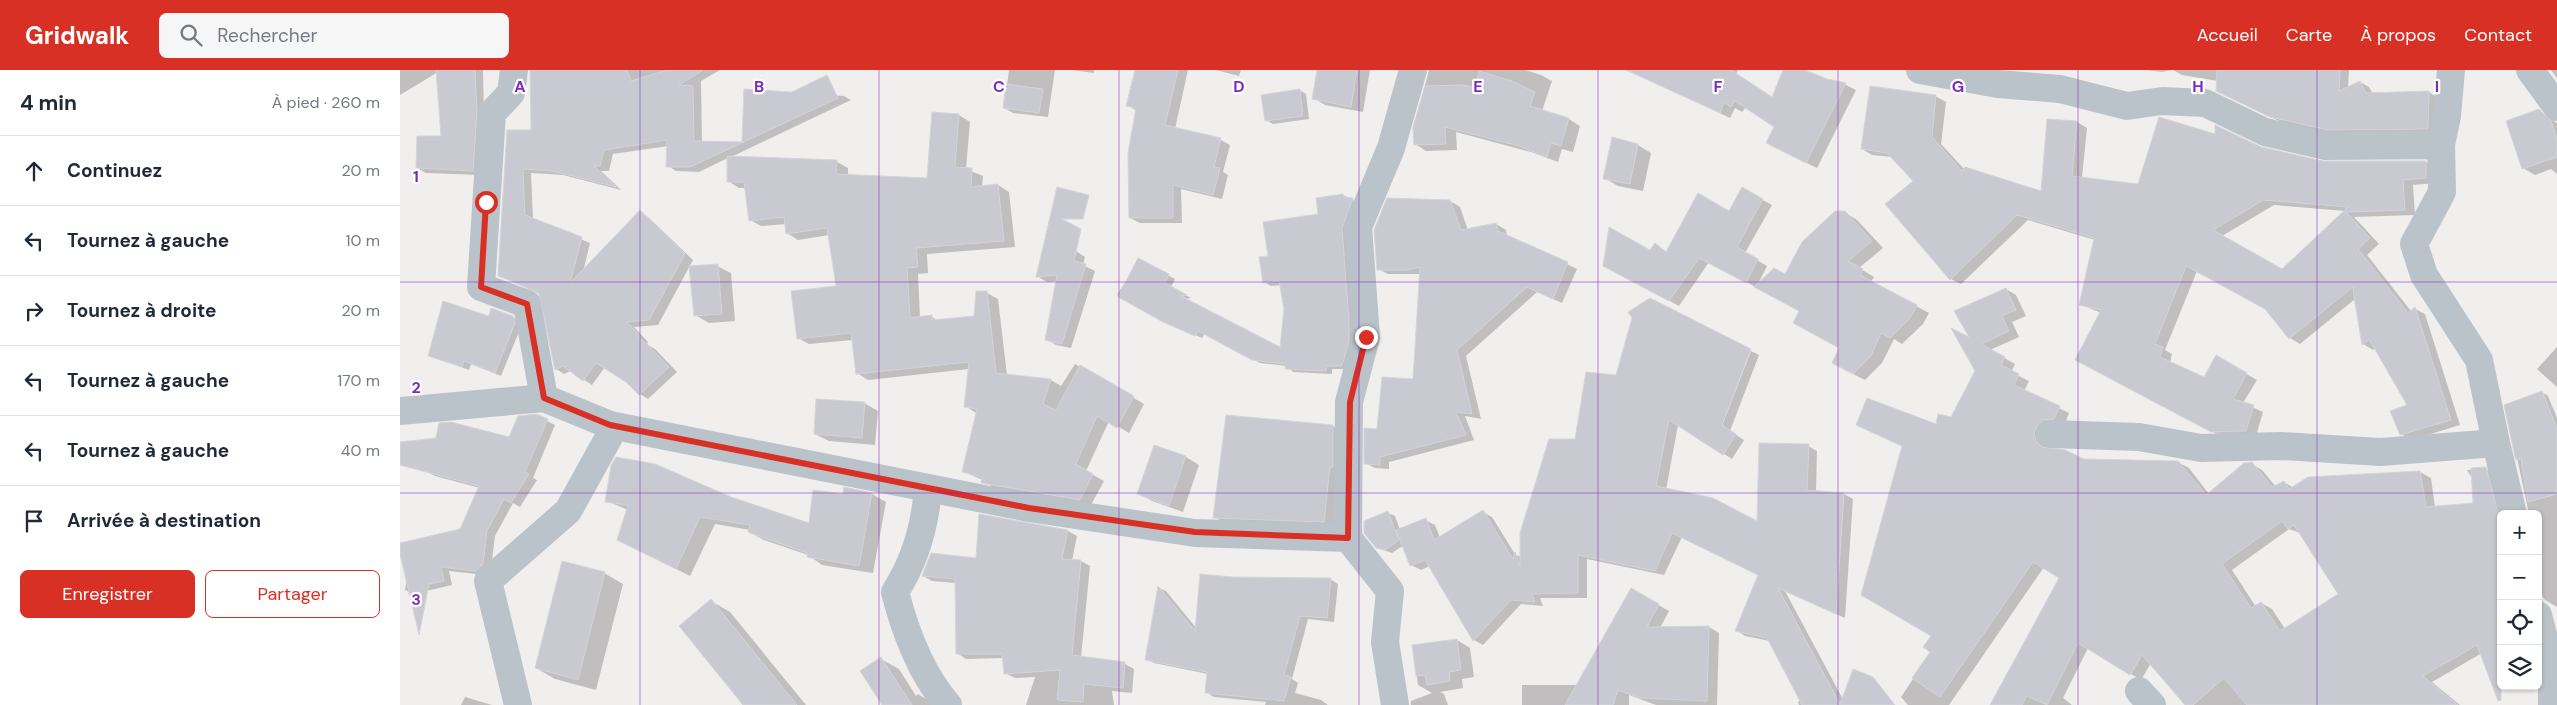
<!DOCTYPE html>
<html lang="fr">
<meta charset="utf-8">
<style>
:root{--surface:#fff;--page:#f6f6f7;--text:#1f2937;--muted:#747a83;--line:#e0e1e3;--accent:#d93025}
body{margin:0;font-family:"DM Sans",sans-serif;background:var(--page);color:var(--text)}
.controls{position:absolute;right:15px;bottom:15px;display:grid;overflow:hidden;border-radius:8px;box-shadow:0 1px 4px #0004}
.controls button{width:45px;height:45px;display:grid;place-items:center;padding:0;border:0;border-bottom:1px solid var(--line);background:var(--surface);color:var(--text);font:25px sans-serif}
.stop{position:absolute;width:15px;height:15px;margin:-11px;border:4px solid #d93025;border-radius:50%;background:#fff}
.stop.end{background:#d93025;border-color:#fff;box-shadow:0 1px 5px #0008}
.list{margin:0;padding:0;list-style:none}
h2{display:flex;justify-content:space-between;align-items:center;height:65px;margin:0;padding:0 20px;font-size:21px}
h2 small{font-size:16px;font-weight:400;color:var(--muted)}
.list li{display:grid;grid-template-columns:32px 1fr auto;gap:15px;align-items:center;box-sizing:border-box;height:70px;padding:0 20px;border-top:1px solid var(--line)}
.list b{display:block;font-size:19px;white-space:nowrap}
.list em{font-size:16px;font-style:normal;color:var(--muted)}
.actions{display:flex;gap:10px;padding:15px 20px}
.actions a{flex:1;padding:11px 0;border:1px solid var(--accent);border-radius:8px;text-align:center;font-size:18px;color:var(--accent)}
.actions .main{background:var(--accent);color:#fff}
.icon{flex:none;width:28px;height:28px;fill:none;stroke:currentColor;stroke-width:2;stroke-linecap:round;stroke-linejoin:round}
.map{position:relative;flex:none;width:2157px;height:635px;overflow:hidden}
header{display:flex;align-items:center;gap:30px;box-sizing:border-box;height:70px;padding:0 25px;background:var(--accent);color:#fff}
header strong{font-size:24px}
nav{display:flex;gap:28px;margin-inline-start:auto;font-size:18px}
.search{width:350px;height:45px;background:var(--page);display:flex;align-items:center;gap:12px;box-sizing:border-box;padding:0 18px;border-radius:8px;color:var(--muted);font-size:19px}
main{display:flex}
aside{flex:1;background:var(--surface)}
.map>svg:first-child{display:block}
.shadow{fill:#0003;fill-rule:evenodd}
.building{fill:#c9cad1;stroke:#d3d5d9;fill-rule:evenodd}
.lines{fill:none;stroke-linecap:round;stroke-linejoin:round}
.minor{stroke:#bbc3ca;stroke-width:28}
.route{stroke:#d93025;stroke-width:6}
.grid{fill:none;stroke:#7b2cbf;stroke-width:1;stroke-opacity:0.55}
.grid-label{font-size:16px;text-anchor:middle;font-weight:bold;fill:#7b2cbf;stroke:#fff;stroke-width:4.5;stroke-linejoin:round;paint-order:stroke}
</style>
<header>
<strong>Gridwalk</strong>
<div class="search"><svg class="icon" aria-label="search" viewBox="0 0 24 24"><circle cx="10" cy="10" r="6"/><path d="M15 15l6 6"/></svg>Rechercher</div>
<nav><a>Accueil</a><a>Carte</a><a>À propos</a><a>Contact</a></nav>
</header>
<main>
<aside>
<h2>4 min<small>À pied · 260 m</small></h2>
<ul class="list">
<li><svg class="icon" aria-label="ahead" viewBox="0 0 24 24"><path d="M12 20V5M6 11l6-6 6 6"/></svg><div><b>Continuez</b></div><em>20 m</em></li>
<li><svg class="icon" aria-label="left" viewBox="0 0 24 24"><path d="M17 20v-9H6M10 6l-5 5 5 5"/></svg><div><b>Tournez à gauche</b></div><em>10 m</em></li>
<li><svg class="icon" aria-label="right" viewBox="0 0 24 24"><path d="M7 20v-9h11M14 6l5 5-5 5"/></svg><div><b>Tournez à droite</b></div><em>20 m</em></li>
<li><svg class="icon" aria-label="left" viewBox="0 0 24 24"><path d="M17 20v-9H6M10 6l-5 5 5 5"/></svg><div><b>Tournez à gauche</b></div><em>170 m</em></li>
<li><svg class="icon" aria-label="left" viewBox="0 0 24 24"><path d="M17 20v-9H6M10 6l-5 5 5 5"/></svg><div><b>Tournez à gauche</b></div><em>40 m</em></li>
<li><svg class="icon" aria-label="arrive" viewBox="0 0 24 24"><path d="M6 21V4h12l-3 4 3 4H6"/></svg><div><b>Arrivée à destination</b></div></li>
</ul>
<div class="actions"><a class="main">Enregistrer</a><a>Partager</a></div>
</aside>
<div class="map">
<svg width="2157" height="635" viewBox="0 0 2157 635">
<rect width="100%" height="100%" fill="#f1eeee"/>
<!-- shadow -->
<path class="shadow" d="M0 0H83L84 47 81 105 26 103 17 98 42 68 38 2 0 25Z
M131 0H320L301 11 302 73H344L345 20 444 26 451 30 329 88 437 92 448 98V106L528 110 559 45 570 52 566 99 583 106 582 117 598 115 609 122 615 177 527 184 528 203 518 204 520 248 532 247 539 251 575 247 587 223 598 229 607 305 651 310 661 316 675 294 744 334 729 363 709 351 686 401 704 411 691 435 594 418 583 410 564 402 576 343 565 336 569 299 468 310 457 303 453 270 409 274 398 268 437 217 429 165 398 170 387 163 386 154 361 156 350 150 346 118H339L328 111V88L299 102 276 101 268 96V76L213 84 209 101H201L221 120 163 105 131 103 133 149 190 173 183 202 240 142 248 147 293 190 258 255 234 257 248 272 247 274 256 280 277 302 248 329 240 324 227 311 205 297 192 315 171 301 164 304 156 299 140 224 99 206 108 61H132Z
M609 0H655L648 47 613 43 604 38Z
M672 0H694V3Z
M736 0H788L775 59 821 70 830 75 823 102 828 105 822 129 781 119 782 153H740L730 148 737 41 727 35Z
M816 0H841L839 6Z
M918 0H970L963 42 925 35 914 28Z
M1029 0H1125L1141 5 1152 11 1142 41 1169 49 1180 56 1173 82 1162 79 1158 92 1131 82 1056 62 1057 80 1026 81 1015 74 1014 57Z
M1229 0H1338L1336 4 1373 28 1384 0H1401L1427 11 1446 15 1456 20 1417 98 1378 79 1376 57 1346 37 1342 42 1335 38 1330 48Z
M1748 0H1771L1762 2Z
M1773 0H1949L1948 18 1960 12 1969 17 1973 24 2029 22 2038 28 2037 64 1938 65 1881 52 1827 26 1818 11 1782 5Z
M2151 0H2157V8Z
M899 20 906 24 909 49 873 54 866 50Z
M1535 26 1546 32 1541 74 1565 100 1642 123 1677 52 1687 58 1682 108 1739 115 1861 78 1923 93 2025 92 2036 98V113L2013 115 2015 145 1954 147 1979 174 1967 185 2011 241 2015 239 2025 244 2060 355 2011 370 2001 364 2009 335 1975 278 1973 280 1963 274 1955 229 1900 274 1890 268 1866 239 1797 201 1765 280 1772 284 1770 293 1804 308 1817 287 1857 310 1843 333 1863 342 1856 366 1823 367 1686 295 1701 243 1680 234 1695 170 1628 150 1561 214 1551 209 1514 111 1492 87 1472 85 1462 79ZM1874 135 1945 141 1882 200 1822 166Z
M2139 41 2157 53V104L2151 99 2135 105 2123 98Z
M1213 69 1238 75 1251 83 1243 121 1218 116 1204 108Z
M1342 119 1372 135 1345 183 1367 196 1357 216 1386 205 1444 142 1457 150 1483 178 1459 198 1474 207 1471 212 1529 243 1523 254 1502 274 1494 269 1482 293 1465 310 1445 300 1440 278 1400 241 1309 192 1279 236 1213 201 1250 182 1255 175 1267 182 1330 142Z
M943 125 959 133 955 254 949 299H932V304L893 302 887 296 860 293 805 263 802 268 771 255 717 225 739 190 775 209 771 217 791 228 785 229 881 279 886 239 881 215 871 216 864 212 869 187Z
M1050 131 1060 137 1068 160 1096 154 1106 160 1107 166 1177 199 1162 233 1137 222 1066 286 1081 349 1065 346 1074 370 989 392V399L975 398 965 393 978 360 1014 311 1021 204H988L978 199Z
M676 181 685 187 683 195 695 201 671 278 656 275 646 269 657 211 647 212 637 206Z
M317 196 331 203 335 251 309 253 295 245Z
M1606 219 1616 225 1626 246 1612 252 1619 267 1590 280 1615 294 1611 302 1629 311 1624 321 1669 343 1665 354 1644 369 1646 378 1684 390 1778 392 1789 398 1809 424 1852 394 1862 400 1876 417 1884 412 1894 418 1909 408 2020 402 2031 408 2035 437 2082 583 2032 612 2060 635H1786L1751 593 1741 610 1688 578 1663 628 1672 635H1592L1661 507 1644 497 1549 635H1508L1501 627 1531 582 1532 565 1503 377 1458 355 1537 356 1552 348 1576 301 1572 271ZM1889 459 1900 463 1939 524 1885 559 1872 539 1861 533 1856 537 1832 500Z
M113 247 120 251 121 257 101 306 71 294 69 300 29 285 90 248Z
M2157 277V317L2137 299Z
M1351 281 1359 285 1330 361 1344 370 1332 389 1278 355 1266 420 1358 453 1408 376 1417 381 1416 422 1444 424 1453 429 1445 548 1385 521 1446 635H1399L1398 632 1401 630 1370 571 1345 566 1336 560 1359 505 1282 467 1264 505 1187 489V528H1140L1143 536 1121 534 1083 575 1074 570 1030 496 1021 500 1011 495 1004 475 992 483 977 478 988 443 995 446 1000 460 1025 450 1035 455 1040 468 1083 442 1092 447 1115 484 1122 488 1176 371 1187 303 1320 361Z
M2142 322 2148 326 2157 348V537L2145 530 2138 519V444H2129L2106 336Z
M464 333 478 341 475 375 429 371 415 364Z
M147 351 155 355 133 408 137 410 120 437 113 433 95 466 91 499 85 505 49 501 52 515 13 524 5 520 14 471 60 460 80 418 35 406 0 387V373L110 369Z
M933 356 944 363 935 457 826 454 815 447Z
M754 377 786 387 799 395 783 442 752 431 738 423Z
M2085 399 2092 403 2101 444V456L2067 400Z
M472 424 486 432 473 503 422 495 408 485 364 470 349 462 350 460 315 454 290 506 218 470 228 440 207 431 331 428 410 455 444 425Z
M668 461 677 466 672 491H681L690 496 681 588 725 594 734 599 732 623 712 621 714 635H626L635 607 615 608 605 603 604 588 566 589 557 583 556 513 532 511 523 506Z
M204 503 223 514 196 620 155 609 136 598Z
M832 509H930L938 514 934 552 908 549 892 609 898 613 895 623 921 630 928 635H865L866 632 814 627 806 622 808 604 754 593 746 589 759 518 766 521 797 559Z
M1232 520 1269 541 1260 558 1309 557 1319 563 1317 635H1256L1229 625V635H1122V615H1177Z
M311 531 330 542 406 635H344Z
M1057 570 1070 578 1074 607 1062 609 1063 618 1040 622 1044 624 1048 635H1011V631L1032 623 1018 615 1013 576Z
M481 589 499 599 516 626 518 624 536 635H484Z
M65 627 92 635H61Z"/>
<!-- building -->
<path class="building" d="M36 0H75L77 42 73 101 16 98 17 66H41Z
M130 0H227L231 11 267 0H303L279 15 293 16 294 71 342 72 344 19 392 22 427 5 438 28 290 97H266L267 70 204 80 200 96H194L216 117 153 101 123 99 125 145 182 167 170 213 240 140 285 184 249 250 227 252 240 266 239 268 247 274 269 297 239 325 226 312 196 293 183 311 163 296 155 300 139 224 132 219 98 206 107 60H131Z
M735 0H778L765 55 821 68 814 97 820 98 813 125 773 115V148H729L728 83 736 38 726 36Z
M917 0H957L951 37 912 29Z
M1226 0H1331L1372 27 1383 0H1405L1427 9 1446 13 1406 93 1366 73 1374 57 1335 31 1331 37 1324 32 1320 43Z
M1817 0H1940L1939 21 1960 11 1966 23 2029 21 2028 59 1928 60 1870 47 1816 21Z
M1079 1 1112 11 1135 22 1130 36 1169 48 1161 76 1151 73 1147 87 1119 76 1045 57 1046 74 1014 75 1013 57 1025 16 1064 15 1075 18Z
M606 14 643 19 639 43 603 38Z
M1470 16 1536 25 1532 67 1562 101 1565 97 1641 121 1647 49 1677 51 1672 106 1738 114 1759 47 1815 64V55L1861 77 1923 91H2026V108L2003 110 2005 140 1946 142 1970 168 1958 179 2008 243 2015 237 2051 350 2000 365 1990 341 2007 335 1969 269 1962 275 1953 220 1954 216 1889 269 1865 239 1786 196 1755 274 1763 277 1760 287 1804 307 1816 285 1847 303 1833 329 1854 335 1846 361 1811 362 1675 290 1701 240 1679 235 1694 168 1617 145 1550 210 1485 134 1513 111 1487 83 1461 79ZM1863 130 1948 137 1882 199 1813 160Z
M900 19 903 46 865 51 861 25Z
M2139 39 2151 51 2157 69V87L2122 99 2106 51Z
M532 42 559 44 555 97 572 98 571 117 598 114 604 171 516 178 518 197 507 198 510 248 532 245V250L574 246 576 221H587L596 303 651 309 643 334 656 340 680 295 734 326 717 358 697 346 676 394 693 404 680 430 581 413 582 407 562 402 577 339 564 337 569 292 456 304 451 263 397 269 391 221 436 216 427 158 386 164 384 147 349 151 344 112H327V86L437 90 436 104 527 108Z
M1212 67 1238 74 1230 114 1203 109Z
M657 117 689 125 683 149H662L681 159 674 191 686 194 662 274 645 270 657 205 636 207Z
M1342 117 1363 129 1337 177 1358 189 1346 213 1299 188 1269 231 1203 196 1209 157 1250 180 1255 173 1266 182 1298 123 1329 141Z
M943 124 944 127 953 128 942 158 949 250V271L942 296H926V301L885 299 886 294 852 290 798 261 795 266 763 252 718 227 738 188 769 204 765 213 787 225 781 226 880 277 884 239 879 211 863 213 859 187 868 186 863 152 918 144 916 128Z
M987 128 1050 130 1061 160 1096 153 1098 161 1168 192 1153 229 1127 217 1057 280 1072 344 1056 342 1066 365 980 387V395L964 394V358L977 359 982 307 1013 309 1020 197 1008 200H977L974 160Z
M1435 141H1445L1472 171 1448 191 1463 199 1460 205 1517 235 1511 247 1490 268 1481 263 1471 286 1453 304 1432 293 1439 278 1393 253 1399 241 1354 217 1374 198 1385 204 1402 172Z
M318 194 322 244 294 246 289 196Z
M1606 218 1616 240 1602 246 1609 261 1581 274 1605 287 1601 295 1619 304 1614 315 1660 336 1654 349 1643 350 1637 356 1634 363 1636 371 1642 377 1665 380 1684 389 1778 391 1806 425 1844 393 1852 392 1872 417 1884 411 1889 419 1908 407 2020 401 2026 437 2073 433 2071 398 2086 397 2101 453V630L2098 631 2077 575 2023 606 2058 635H1847L1824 608 1793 635H1785L1742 585 1730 605 1678 573 1647 635 1627 626 1622 635H1590L1659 508 1633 492 1540 627 1512 608 1530 582 1523 577 1531 566 1461 525 1502 376 1456 355 1467 328 1536 354 1538 344 1551 347 1575 301 1551 258 1569 267 1554 241ZM1882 451 1888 459 1894 455 1938 524 1880 561 1861 532 1851 538 1822 494Z
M1250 228 1351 279 1322 355 1336 364 1323 385 1269 350 1256 416 1313 428 1357 451 1359 373 1409 374 1407 420 1444 423 1436 544 1378 518 1440 634 1453 599 1473 607 1495 635H1402L1367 568 1335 561 1358 505 1272 463 1255 501 1178 485V523L1132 524 1135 532 1111 530 1073 571 1025 490 1010 496 996 460 1026 448 1034 470 1083 440 1113 489 1115 482 1120 496V463L1149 369H1175L1186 302 1216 305 1232 248 1228 242Z
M43 231 89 246 91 238 113 246 115 253 95 303 64 291 62 297 28 286Z
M2142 321 2157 359V424L2128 432 2121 389 2116 390 2115 387 2104 335Z
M416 329 465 332 462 368 414 364Z
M136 344 148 349 125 402 129 404 111 433 104 429 87 461 83 494 76 501 41 497 44 511 29 514 19 565 0 484V473L60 459 79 416 0 395V372L36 368 39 353 51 352 109 367 118 346Z
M826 345 933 355V397H930L924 452 813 448Z
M754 375 786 386 769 436 737 424Z
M216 387 255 394 331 427 409 453 413 420 443 424 444 417 472 423 459 496 407 487V483L348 462 350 455 300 447 276 499 217 470 228 435 205 432 211 396Z
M988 441 999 470 985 480 976 478 964 463V451Z
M579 444 668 460 662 489 681 490 672 585 725 592 723 618 684 614 683 632 657 630 660 600 604 604 602 584H556L555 509 522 506 531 483 576 488Z
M162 491 205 502 178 610 135 598Z
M800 504 833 507 931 508 927 548 900 546 884 605 891 607 884 631 805 623 807 602 745 590 758 516 795 561Z
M1231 518 1259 534 1247 557 1309 556 1307 631 1240 628 1218 620 1213 635H1165Z
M311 529 397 635H343L279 556Z
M1057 569 1061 600 1049 602 1050 611 1027 615 1025 605 1016 606 1012 575Z
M481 587 512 635H482L460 601Z"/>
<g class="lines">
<!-- minor -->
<path class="minor" d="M114 0 111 23 92 43 81 217 127 234 144 328
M1520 0 1598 14 1660 19 1727 36 1762 31 1805 33 1865 62 1926 76 2041 75 2047 46 2051 0
M2130 0 2157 37
M2041 75 2042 122 2014 174 2024 205 2079 290 2096 373
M0 341 144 328 210 355 629 438 795 463 948 468 990 521 985 572 995 635
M1650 364 1739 367 1801 378 1881 376 1981 382 2096 373 2113 444
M528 419C525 455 515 491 495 522 505 561 521 604 548 635
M948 468 949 332 966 267 958 157 991 78 1013 0
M2138 545 2152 599V635
M1739 621 1752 635
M118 635 88 511 168 441 209 367 210 355"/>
</g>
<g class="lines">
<!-- route -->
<path class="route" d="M86 132 81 217 127 234 144 328 210 355 629 438 795 462 948 468 950 332 966 267"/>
</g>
<!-- grid -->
<path class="grid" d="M240 0V635M479 0V635M719 0V635M959 0V635M1198 0V635M1438 0V635M1678 0V635M1917 0V635M0 212H2157M0 423H2157"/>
<g class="grid-label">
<text x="120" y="22">A</text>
<text x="359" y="22">B</text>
<text x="599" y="22">C</text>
<text x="839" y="22">D</text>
<text x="1078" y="22">E</text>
<text x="1318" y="22">F</text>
<text x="1558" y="22">G</text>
<text x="1798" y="22">H</text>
<text x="2037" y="22">I</text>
<text x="16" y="112">1</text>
<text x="16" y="323">2</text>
<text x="16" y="535">3</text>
</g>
</svg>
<div class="controls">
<button>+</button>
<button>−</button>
<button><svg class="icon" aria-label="locate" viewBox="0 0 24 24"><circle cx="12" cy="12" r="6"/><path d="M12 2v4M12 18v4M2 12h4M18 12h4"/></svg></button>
<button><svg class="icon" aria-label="layers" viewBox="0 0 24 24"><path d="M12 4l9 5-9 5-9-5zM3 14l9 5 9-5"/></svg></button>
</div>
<div class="stop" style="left:86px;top:132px"></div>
<div class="stop end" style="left:966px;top:267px"></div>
</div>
</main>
